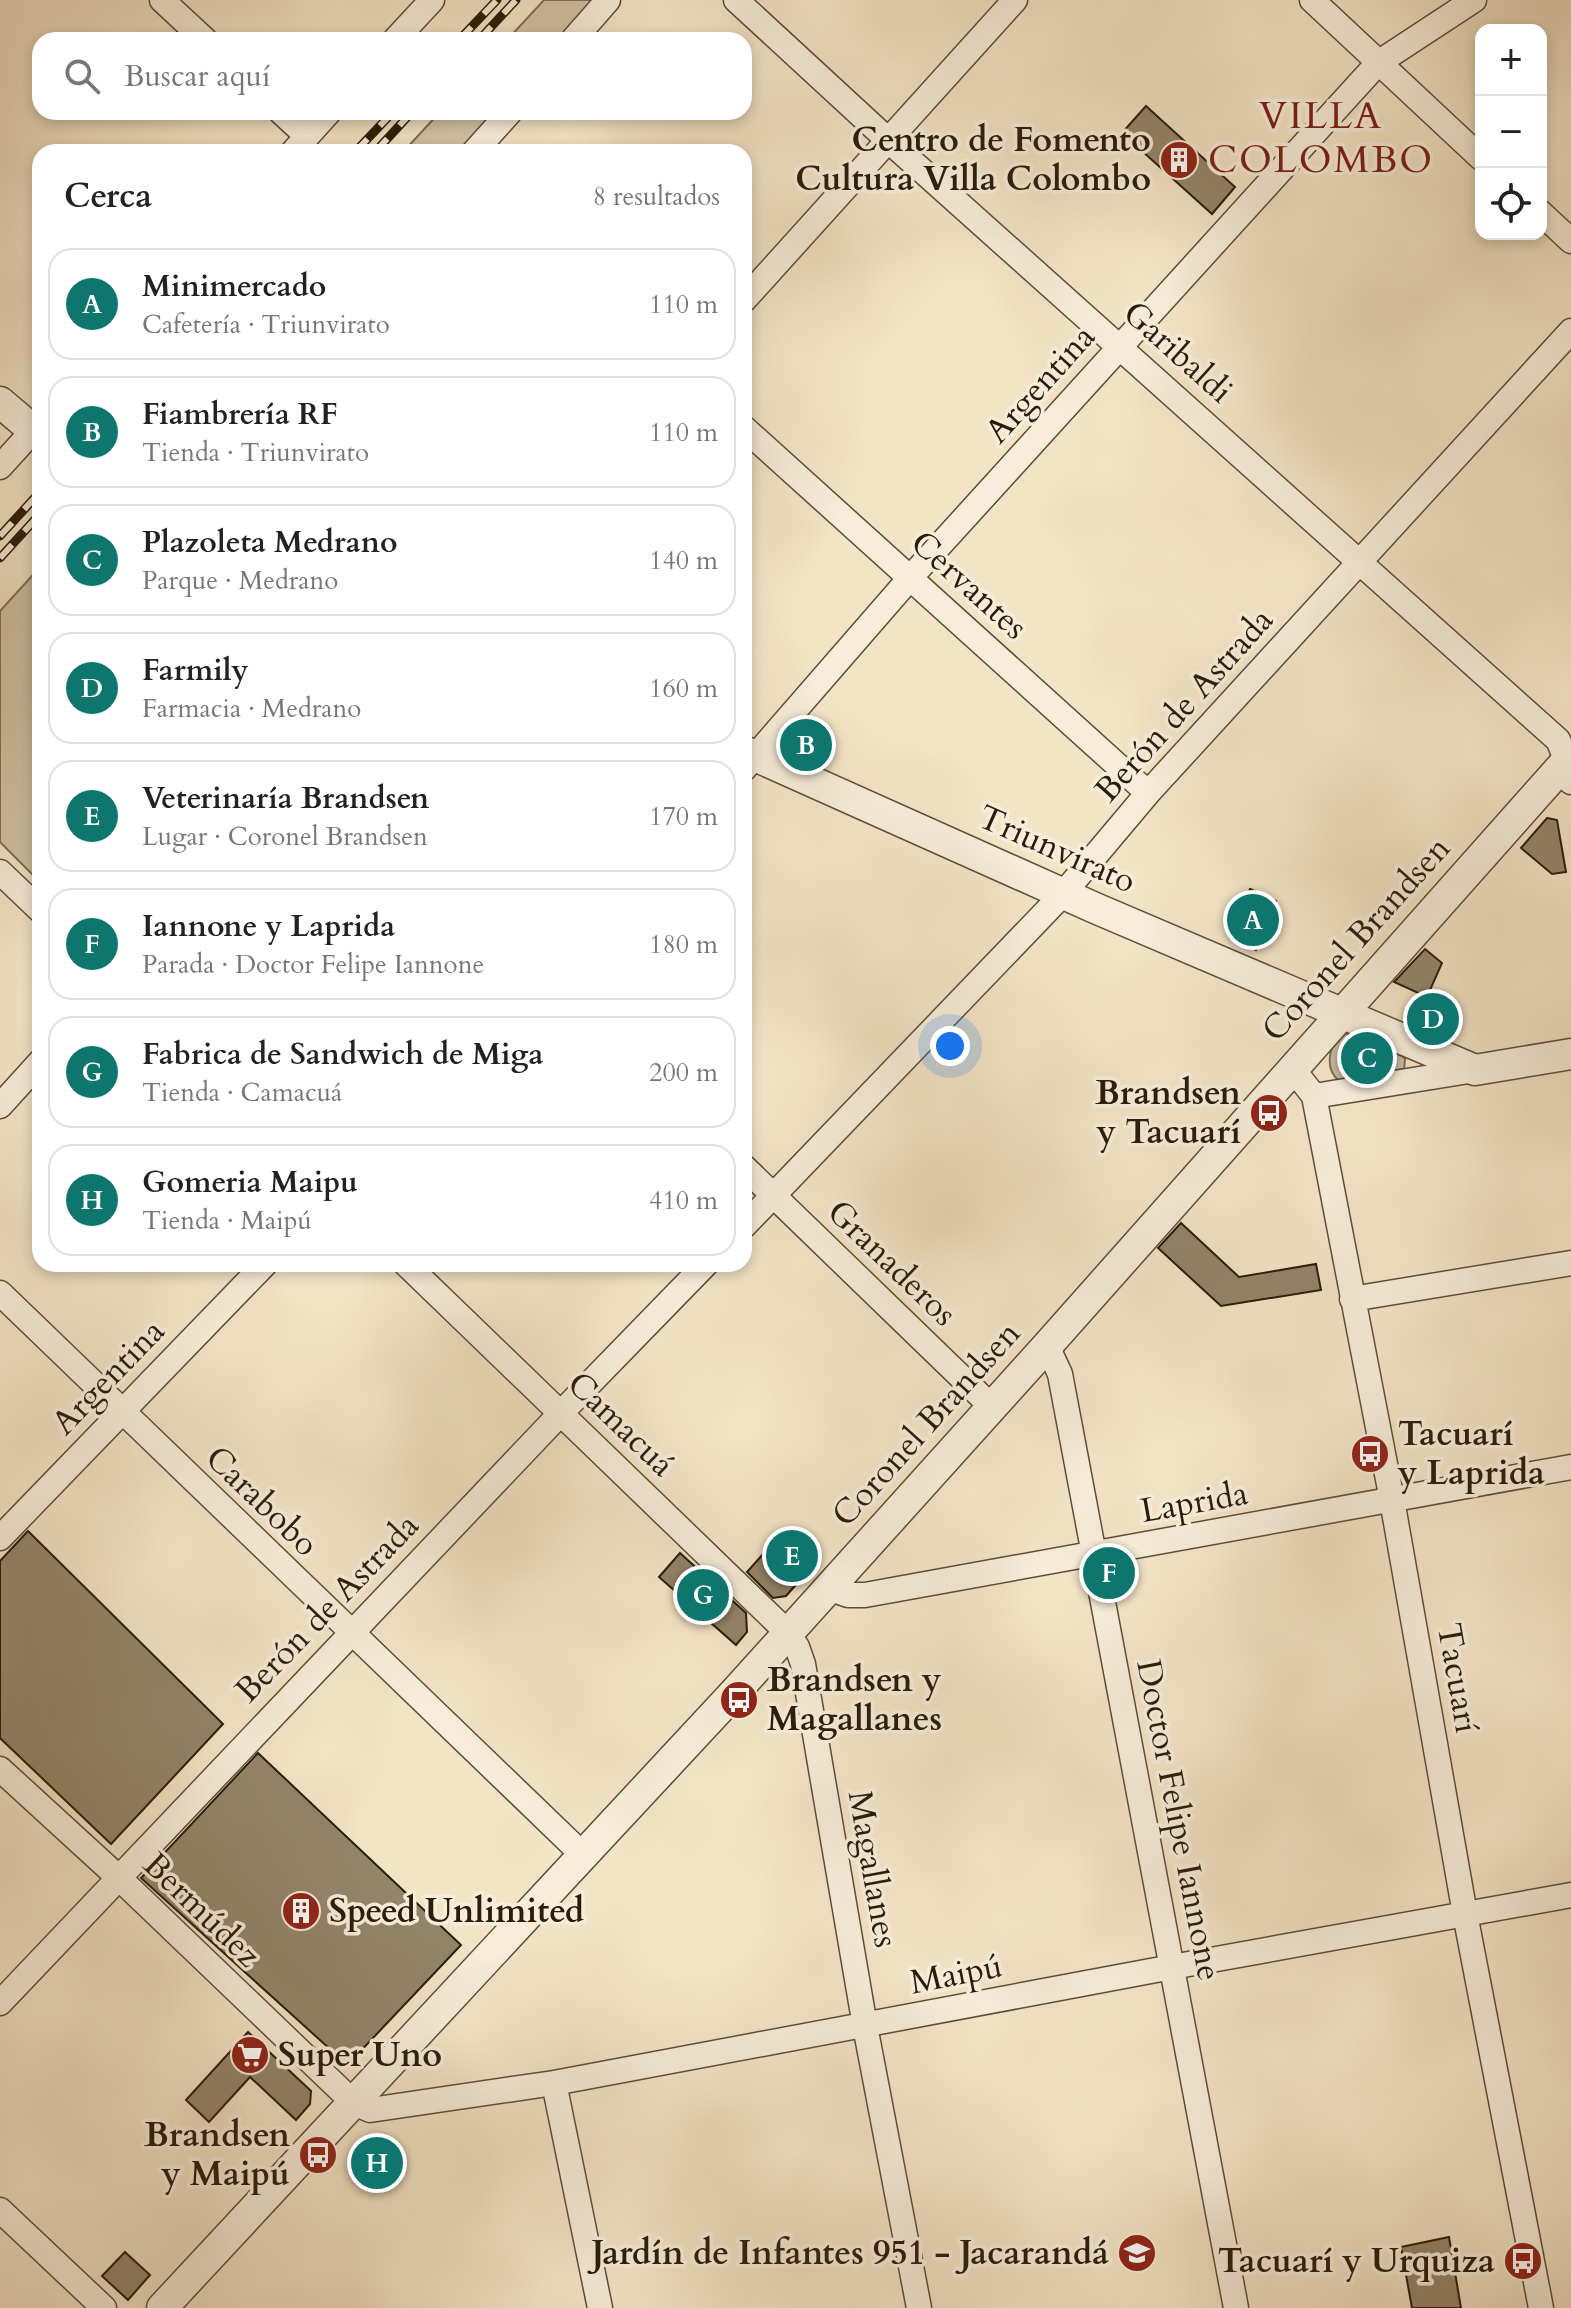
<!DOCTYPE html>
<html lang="es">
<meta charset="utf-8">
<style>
:root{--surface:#fff;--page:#f2f2f2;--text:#222;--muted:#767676;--line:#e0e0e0;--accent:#0f766e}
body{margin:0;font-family:Cardo,serif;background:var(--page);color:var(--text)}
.controls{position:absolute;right:24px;top:24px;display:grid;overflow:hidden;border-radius:16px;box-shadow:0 4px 12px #0003}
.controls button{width:72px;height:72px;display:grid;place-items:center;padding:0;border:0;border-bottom:2px solid var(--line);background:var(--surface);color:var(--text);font:40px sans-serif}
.you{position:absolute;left:950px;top:1046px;width:28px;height:28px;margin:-20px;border:6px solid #fff;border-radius:50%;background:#1a73e8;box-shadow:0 0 0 12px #1a73e833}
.badge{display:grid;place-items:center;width:52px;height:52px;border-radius:50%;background:var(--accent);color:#fff;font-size:26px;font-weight:700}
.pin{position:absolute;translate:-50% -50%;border:4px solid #fff;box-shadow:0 2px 8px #0006}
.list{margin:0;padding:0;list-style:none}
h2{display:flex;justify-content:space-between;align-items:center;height:104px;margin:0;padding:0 32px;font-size:34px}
h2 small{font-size:26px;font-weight:400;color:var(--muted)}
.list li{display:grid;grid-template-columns:52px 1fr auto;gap:24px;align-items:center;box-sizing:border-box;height:112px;margin:0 16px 16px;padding:0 16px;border:2px solid var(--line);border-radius:24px}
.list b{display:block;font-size:30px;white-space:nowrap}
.list p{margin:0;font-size:26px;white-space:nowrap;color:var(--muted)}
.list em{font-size:26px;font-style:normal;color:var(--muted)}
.icon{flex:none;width:44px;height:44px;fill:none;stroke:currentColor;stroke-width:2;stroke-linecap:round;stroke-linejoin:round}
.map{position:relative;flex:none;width:1571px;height:2308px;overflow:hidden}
.search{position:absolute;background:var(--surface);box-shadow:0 4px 12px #0003;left:32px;top:32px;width:720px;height:88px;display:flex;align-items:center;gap:20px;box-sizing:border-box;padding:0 28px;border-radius:24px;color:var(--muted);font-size:30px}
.panel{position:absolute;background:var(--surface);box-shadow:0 4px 12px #0003;left:32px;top:144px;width:720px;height:1128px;border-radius:24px}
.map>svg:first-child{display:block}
.green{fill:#d1c2a6;stroke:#7e6e56;stroke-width:2}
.building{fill:#93846a;stroke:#2b1b07;stroke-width:2}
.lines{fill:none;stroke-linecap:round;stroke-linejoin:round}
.minor-casing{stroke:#5d4d37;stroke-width:27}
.tertiary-casing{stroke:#5d4d37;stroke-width:33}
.minor{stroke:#f7edda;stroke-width:24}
.tertiary{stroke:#f7edda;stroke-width:30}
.rail-casing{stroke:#2b1b07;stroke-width:9}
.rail{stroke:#f7edda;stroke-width:6;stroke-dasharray:18;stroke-linecap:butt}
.labels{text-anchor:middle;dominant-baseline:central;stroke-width:7;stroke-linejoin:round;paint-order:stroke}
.poi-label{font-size:34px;font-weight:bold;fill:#2b1b07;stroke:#f7edda;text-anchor:end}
.street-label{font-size:34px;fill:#2b1b07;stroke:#f7edda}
.quarter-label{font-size:38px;letter-spacing:2px;fill:#7a1f14;stroke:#f7edda}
</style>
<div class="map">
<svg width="1571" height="2308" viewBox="0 0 1571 2308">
<rect width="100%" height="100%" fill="#f3e4c6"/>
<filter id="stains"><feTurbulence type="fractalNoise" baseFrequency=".0025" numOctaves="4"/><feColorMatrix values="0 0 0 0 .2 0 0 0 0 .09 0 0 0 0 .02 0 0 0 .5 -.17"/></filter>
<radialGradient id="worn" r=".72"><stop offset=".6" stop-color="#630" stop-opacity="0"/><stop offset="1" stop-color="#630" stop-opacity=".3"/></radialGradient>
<!-- green -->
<path class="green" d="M544 0H603L567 40H507Z
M440 112H502L466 152H403Z
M40 567V882L0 842V611Z
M1345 1033 1402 1056 1405 1059 1404 1069 1338 1080C1324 1067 1329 1041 1345 1033Z"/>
<!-- building -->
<path class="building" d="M1146 106 1235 187 1212 214 1122 133Z
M802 726 821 737 810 758 795 752 792 739Z
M1547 818 1557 820 1566 872 1552 874 1521 848Z
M1250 889 1276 901 1256 950 1230 938Z
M1425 949 1442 963 1427 997 1394 982Z
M1181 1223 1239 1277 1316 1264 1321 1290 1221 1306 1158 1248Z
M28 1531 223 1724 111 1844 0 1738V1561Z
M782 1533 815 1563 786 1596 773 1598 747 1572Z
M680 1553 746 1613 747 1632 736 1645 659 1577Z
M258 1753 461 1945 354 2058 342 2060 141 1878Z
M248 2032 311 2091 310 2104 296 2120 250 2077 209 2122 186 2100Z
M384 2135 393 2186 370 2190 361 2140Z
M1449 2237 1461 2308H1412L1401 2247Z
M125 2252 150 2275 128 2300 102 2276Z"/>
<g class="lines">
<!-- minor casing -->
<g class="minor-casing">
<path id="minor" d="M162 0 205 40
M736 0 889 141 1558 740 1567 761 1571 782
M1312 0 1481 158
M395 40 432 0
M573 40 608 0
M281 112 307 136
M293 152 329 112
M474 152 510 112
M1541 213 1571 241
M744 300 1015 0
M744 428 1148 793
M0 467 40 423
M744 769 910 578 1378 63 1474 0
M0 872 40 910
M1292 1068 1314 1096 1392 1500 1465 1914 1541 2308
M1314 1096 1475 1070
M0 1106 40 1062
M744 1167 992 1407
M744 1226 1063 894 1148 793 1571 331
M406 1264 788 1633 797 1647 803 1664 865 2026 919 2308
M0 1293 583 1855
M1352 1299 1571 1263
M1047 1346 1060 1374 1236 2308
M0 1538 265 1264
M828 1588 848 1595H865L1571 1467
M0 1769 118 1877 354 2103 370 2110 554 2083 1172 1967 1571 1895
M0 2003 561 1413 706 1264
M554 2083 600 2308
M0 2210 104 2308"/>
</g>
<!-- tertiary casing -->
<g class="tertiary-casing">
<path id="tertiary" d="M0 402 40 436
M744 751 1095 908 1475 1070 1571 1054
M162 2308 735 1692 1047 1346 1571 756"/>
</g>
<!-- minor -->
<use href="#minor" class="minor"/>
<!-- tertiary -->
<use href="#tertiary" class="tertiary"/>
<!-- rail casing -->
<g class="rail-casing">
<path id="rail" d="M459 40 497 0
M479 40 516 0
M355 152 393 112
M375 152 412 112
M0 536 40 492
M0 558 40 514"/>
</g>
<!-- rail -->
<use href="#rail" class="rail"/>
</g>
<!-- icons -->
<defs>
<g id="building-disc" transform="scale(2)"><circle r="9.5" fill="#8f2418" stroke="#f7edda"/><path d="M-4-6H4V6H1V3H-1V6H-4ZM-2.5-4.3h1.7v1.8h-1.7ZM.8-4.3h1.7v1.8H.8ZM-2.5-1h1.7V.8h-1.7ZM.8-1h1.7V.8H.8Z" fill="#fff"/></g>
<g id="bus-disc" transform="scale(2)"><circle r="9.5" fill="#8f2418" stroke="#f7edda"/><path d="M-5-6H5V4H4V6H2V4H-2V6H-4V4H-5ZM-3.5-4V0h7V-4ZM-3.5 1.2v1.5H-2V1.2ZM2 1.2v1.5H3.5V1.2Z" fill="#fff"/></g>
<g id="supermarket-disc" transform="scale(2)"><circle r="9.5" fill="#8f2418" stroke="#f7edda"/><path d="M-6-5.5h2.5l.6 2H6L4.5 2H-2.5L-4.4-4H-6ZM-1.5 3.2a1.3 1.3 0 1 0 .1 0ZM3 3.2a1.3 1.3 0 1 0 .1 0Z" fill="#fff"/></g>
<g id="school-disc" transform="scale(2)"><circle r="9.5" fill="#8f2418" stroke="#f7edda"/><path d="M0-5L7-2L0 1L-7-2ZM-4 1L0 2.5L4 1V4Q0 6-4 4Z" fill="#fff"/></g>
</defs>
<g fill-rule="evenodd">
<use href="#building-disc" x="1179" y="160"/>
<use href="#bus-disc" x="1269" y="1113"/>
<use href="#bus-disc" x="1370" y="1454"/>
<use href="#bus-disc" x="739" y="1700"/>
<use href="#building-disc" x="301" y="1911"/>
<use href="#supermarket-disc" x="250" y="2055"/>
<use href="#bus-disc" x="318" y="2155"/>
<use href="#school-disc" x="1137" y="2253"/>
<use href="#bus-disc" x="1523" y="2261"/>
</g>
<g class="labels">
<!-- poi labels -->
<g class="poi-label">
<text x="1151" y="140">Centro de Fomento<tspan x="1151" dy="39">Cultura Villa Colombo</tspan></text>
<text x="1241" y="1093">Brandsen<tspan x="1241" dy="39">y Tacuarí</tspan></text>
<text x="1398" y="1434" text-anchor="start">Tacuarí<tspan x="1398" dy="39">y Laprida</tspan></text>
<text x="767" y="1680" text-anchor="start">Brandsen y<tspan x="767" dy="39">Magallanes</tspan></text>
<text x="329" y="1911" text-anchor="start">Speed Unlimited</text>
<text x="278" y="2055" text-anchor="start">Super Uno</text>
<text x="290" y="2135">Brandsen<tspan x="290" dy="39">y Maipú</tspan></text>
<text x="1109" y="2253">Jardín de Infantes 951 - Jacarandá</text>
<text x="1495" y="2261">Tacuarí y Urquiza</text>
</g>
<!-- street labels -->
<g class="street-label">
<text transform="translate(1178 352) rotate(42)">Garibaldi</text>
<text transform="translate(1040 384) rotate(-48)">Argentina</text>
<text transform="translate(969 585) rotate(42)">Cervantes</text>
<text transform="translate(1184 705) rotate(-48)">Berón de Astrada</text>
<text transform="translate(1057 849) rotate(24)">Triunvirato</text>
<text transform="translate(1356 939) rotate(-48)">Coronel Brandsen</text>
<text transform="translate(892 1263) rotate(44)">Granaderos</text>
<text transform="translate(108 1377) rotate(-46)">Argentina</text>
<text transform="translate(621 1424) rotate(44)">Camacuá</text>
<text transform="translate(926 1424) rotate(-48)">Coronel Brandsen</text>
<text transform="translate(262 1501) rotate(44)">Carabobo</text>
<text transform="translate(1194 1502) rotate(-10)">Laprida</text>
<text transform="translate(327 1608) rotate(-46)">Berón de Astrada</text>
<text transform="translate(1458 1678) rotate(80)">Tacuarí</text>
<text transform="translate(1179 1820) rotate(79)">Doctor Felipe Iannone</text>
<text transform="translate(873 1869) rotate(80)">Magallanes</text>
<text transform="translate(202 1910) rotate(44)">Bermúdez</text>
<text transform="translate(956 1974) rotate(-11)">Maipú</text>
</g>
<!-- quarter labels -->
<g class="quarter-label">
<text x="1321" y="116">VILLA<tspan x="1321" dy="44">COLOMBO</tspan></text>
</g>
</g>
<rect width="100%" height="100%" filter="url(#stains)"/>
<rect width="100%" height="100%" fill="url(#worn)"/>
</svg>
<div class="controls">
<button>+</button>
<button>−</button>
<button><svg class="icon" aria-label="locate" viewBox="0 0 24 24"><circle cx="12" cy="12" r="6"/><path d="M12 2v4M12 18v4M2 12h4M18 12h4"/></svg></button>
</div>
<div class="you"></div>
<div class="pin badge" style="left:1253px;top:920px">A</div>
<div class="pin badge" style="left:806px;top:745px">B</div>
<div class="pin badge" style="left:1367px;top:1058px">C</div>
<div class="pin badge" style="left:1433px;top:1019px">D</div>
<div class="pin badge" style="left:792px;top:1556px">E</div>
<div class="pin badge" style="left:1109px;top:1573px">F</div>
<div class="pin badge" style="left:703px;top:1595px">G</div>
<div class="pin badge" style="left:377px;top:2163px">H</div>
<div class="search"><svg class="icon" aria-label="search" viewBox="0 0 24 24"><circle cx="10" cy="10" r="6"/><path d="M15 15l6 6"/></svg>Buscar aquí</div>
<section class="panel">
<h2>Cerca<small>8 resultados</small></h2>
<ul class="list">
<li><span class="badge">A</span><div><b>Minimercado</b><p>Cafetería · Triunvirato</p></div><em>110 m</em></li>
<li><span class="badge">B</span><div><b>Fiambrería RF</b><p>Tienda · Triunvirato</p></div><em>110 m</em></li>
<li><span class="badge">C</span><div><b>Plazoleta Medrano</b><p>Parque · Medrano</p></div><em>140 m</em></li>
<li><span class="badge">D</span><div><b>Farmily</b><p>Farmacia · Medrano</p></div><em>160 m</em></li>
<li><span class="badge">E</span><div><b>Veterinaría Brandsen</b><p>Lugar · Coronel Brandsen</p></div><em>170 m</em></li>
<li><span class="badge">F</span><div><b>Iannone y Laprida</b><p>Parada · Doctor Felipe Iannone</p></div><em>180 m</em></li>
<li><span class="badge">G</span><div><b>Fabrica de Sandwich de Miga</b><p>Tienda · Camacuá</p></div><em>200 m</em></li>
<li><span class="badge">H</span><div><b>Gomeria Maipu</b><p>Tienda · Maipú</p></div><em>410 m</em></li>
</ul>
</section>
</div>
